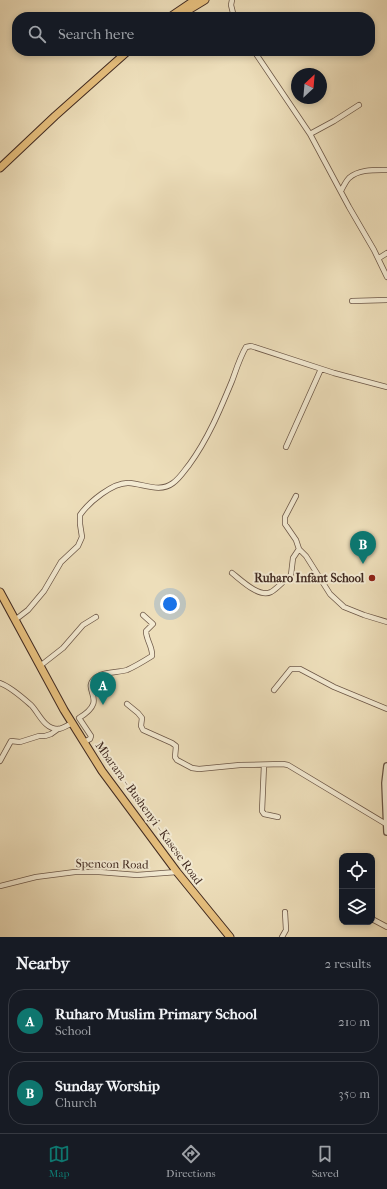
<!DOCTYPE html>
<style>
:root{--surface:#171b24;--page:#242831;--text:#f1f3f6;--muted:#9ea1a6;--line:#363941;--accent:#0f766e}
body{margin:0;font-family:"IM FELL French Canon",serif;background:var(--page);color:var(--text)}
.controls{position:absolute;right:12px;bottom:12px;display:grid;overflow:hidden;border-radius:8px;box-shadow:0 2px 6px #0003}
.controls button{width:36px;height:36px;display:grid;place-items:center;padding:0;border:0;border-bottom:1px solid var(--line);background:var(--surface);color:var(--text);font:20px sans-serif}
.compass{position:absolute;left:291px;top:68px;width:36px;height:36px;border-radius:50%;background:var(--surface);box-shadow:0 2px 6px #0003;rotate:26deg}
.you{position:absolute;left:170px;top:604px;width:14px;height:14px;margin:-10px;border:3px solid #fff;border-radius:50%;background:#1a73e8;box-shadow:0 0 0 6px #1a73e833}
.badge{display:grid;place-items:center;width:26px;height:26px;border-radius:50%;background:var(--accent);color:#fff;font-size:13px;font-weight:700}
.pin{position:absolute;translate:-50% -33px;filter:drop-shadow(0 1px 2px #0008)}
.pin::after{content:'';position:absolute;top:21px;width:14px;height:12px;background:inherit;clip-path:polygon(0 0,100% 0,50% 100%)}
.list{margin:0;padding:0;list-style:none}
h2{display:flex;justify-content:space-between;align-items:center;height:52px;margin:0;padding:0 16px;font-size:17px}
h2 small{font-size:13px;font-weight:400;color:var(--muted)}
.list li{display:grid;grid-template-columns:26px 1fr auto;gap:12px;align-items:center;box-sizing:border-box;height:64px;margin:0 8px 8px;padding:0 8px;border:1px solid var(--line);border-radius:16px}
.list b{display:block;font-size:15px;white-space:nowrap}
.list p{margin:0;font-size:13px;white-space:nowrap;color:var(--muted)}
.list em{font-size:13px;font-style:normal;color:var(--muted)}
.icon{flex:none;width:22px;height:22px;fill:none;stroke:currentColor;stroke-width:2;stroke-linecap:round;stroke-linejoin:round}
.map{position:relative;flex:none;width:387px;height:937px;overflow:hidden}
.search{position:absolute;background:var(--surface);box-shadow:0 2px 6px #0003;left:12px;right:12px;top:12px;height:44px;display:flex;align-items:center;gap:10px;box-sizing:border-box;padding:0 14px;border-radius:16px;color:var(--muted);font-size:15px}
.sheet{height:196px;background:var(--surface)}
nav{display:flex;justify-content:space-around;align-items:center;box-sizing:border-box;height:56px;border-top:1px solid var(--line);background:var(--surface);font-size:11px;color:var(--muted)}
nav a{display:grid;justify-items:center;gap:2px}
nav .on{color:var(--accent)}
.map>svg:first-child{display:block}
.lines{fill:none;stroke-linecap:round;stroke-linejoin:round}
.minor-casing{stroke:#6c5747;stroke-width:6}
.tertiary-casing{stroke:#6c5747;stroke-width:8}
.primary-casing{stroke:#412a21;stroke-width:9}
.trunk-casing{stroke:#412a21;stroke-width:9}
.minor{stroke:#f3ead2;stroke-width:4.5}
.tertiary{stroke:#f3ead2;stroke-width:5.5}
.primary{stroke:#e6bf7d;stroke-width:7}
.trunk{stroke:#e6bf7d;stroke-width:7}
.poi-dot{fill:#8f2418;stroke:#f3ead2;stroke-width:1.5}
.labels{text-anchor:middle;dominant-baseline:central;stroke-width:4;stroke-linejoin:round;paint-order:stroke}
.poi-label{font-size:12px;font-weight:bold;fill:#412a21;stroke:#f3ead2;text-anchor:end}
.street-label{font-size:12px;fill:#412a21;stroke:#f3ead2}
</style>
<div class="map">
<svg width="387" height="937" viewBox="0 0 387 937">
<rect width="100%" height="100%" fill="#eddeba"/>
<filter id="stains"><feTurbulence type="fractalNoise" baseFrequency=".005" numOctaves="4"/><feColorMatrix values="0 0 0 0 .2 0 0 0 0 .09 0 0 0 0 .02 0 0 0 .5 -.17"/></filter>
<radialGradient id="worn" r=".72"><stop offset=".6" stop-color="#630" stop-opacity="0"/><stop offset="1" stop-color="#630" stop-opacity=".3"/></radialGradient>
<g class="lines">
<!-- minor casing -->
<g class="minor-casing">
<path id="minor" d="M232 0 231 5 234 17
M254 51 310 134 349 207 374 250 387 277
M310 134 334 121 359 105
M341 191C343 187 346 181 349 178 359 169 375 170 387 170
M379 258 387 253
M352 301 387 300
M286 447 321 369
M296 496 285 517V524L296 540 299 549 306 556 330 594 344 607 364 615 387 622
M232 573C241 580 259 598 271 592 278 588 284 580 291 575L293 558 299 549
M15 620 28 610 44 591 61 562 78 546 82 537 80 524V515C89 502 113 482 129 483 144 484 160 493 173 483 180 478 184 471 189 465 208 439 220 410 232 381 236 370 240 357 246 347L251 346 334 373 387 387
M40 666 63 648 83 625 96 617
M0 683C11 687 22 697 31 705 39 713 44 729 58 729 62 729 68 725 72 723
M274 690 291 669H300L334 687 387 709
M127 704 138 713 142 718 141 726 143 730 172 743 176 746 175 757 177 760 192 768 199 769 240 765 283 764 288 765 386 824
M84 742 90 739 91 736 79 718C109 700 82 691 94 679 102 671 117 673 127 670 136 666 144 661 152 656 153 647 146 640 146 631L153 624 143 615
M0 761 11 741 20 742 39 736H45L51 734 58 729
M264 765 262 811 264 814 278 817
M0 886 36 877 75 872H99L137 875 177 872
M372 919 387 927
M282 937 286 930 285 912"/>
</g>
<!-- tertiary casing -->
<g class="tertiary-casing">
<path id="tertiary" d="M387 766 385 783 387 832"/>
</g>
<!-- primary casing -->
<g class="primary-casing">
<path id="primary" d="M0 592 64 710 102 771 177 872 230 937"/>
</g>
<!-- trunk casing -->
<g class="trunk-casing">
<path id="trunk" d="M170 17 195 0
M177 17 205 0
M0 168 55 116 128 51"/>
</g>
<!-- minor -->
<use href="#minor" class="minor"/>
<!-- tertiary -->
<use href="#tertiary" class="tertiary"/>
<!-- primary -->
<use href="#primary" class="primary"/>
<!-- trunk -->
<use href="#trunk" class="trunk"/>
</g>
<!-- markers -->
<circle class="poi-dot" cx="372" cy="578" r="4"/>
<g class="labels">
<!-- poi labels -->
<g class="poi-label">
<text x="364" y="578">Ruharo Infant School</text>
</g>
<!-- street labels -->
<g class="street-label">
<text transform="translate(149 813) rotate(54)">Mbarara - Bushenyi - Kasese Road</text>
<text transform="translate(112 864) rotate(1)">Spencon Road</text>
</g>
</g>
<rect width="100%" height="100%" filter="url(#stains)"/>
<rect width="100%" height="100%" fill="url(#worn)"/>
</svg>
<div class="controls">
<button><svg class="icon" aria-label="locate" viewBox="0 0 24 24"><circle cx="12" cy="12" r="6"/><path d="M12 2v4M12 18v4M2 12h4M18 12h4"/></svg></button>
<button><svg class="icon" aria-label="layers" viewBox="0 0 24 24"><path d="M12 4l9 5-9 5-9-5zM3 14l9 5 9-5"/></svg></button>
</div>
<svg class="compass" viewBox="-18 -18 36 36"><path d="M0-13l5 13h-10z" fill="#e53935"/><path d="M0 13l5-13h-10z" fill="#9ea1a6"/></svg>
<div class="you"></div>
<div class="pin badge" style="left:103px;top:705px">A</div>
<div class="pin badge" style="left:363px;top:564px">B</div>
<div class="search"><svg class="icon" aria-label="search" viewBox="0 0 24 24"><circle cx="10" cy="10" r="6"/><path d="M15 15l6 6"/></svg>Search here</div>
</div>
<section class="sheet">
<h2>Nearby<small>2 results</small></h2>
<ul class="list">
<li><span class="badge">A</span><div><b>Ruharo Muslim Primary School</b><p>School</p></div><em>210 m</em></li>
<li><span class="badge">B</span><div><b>Sunday Worship</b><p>Church</p></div><em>350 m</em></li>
</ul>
</section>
<nav>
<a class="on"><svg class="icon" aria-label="map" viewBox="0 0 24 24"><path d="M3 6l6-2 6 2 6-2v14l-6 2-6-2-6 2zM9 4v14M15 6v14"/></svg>Map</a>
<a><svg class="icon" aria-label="directions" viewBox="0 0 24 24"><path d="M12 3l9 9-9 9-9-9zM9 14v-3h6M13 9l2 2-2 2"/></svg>Directions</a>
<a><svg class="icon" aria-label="saved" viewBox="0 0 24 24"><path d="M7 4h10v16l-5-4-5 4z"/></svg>Saved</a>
</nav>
